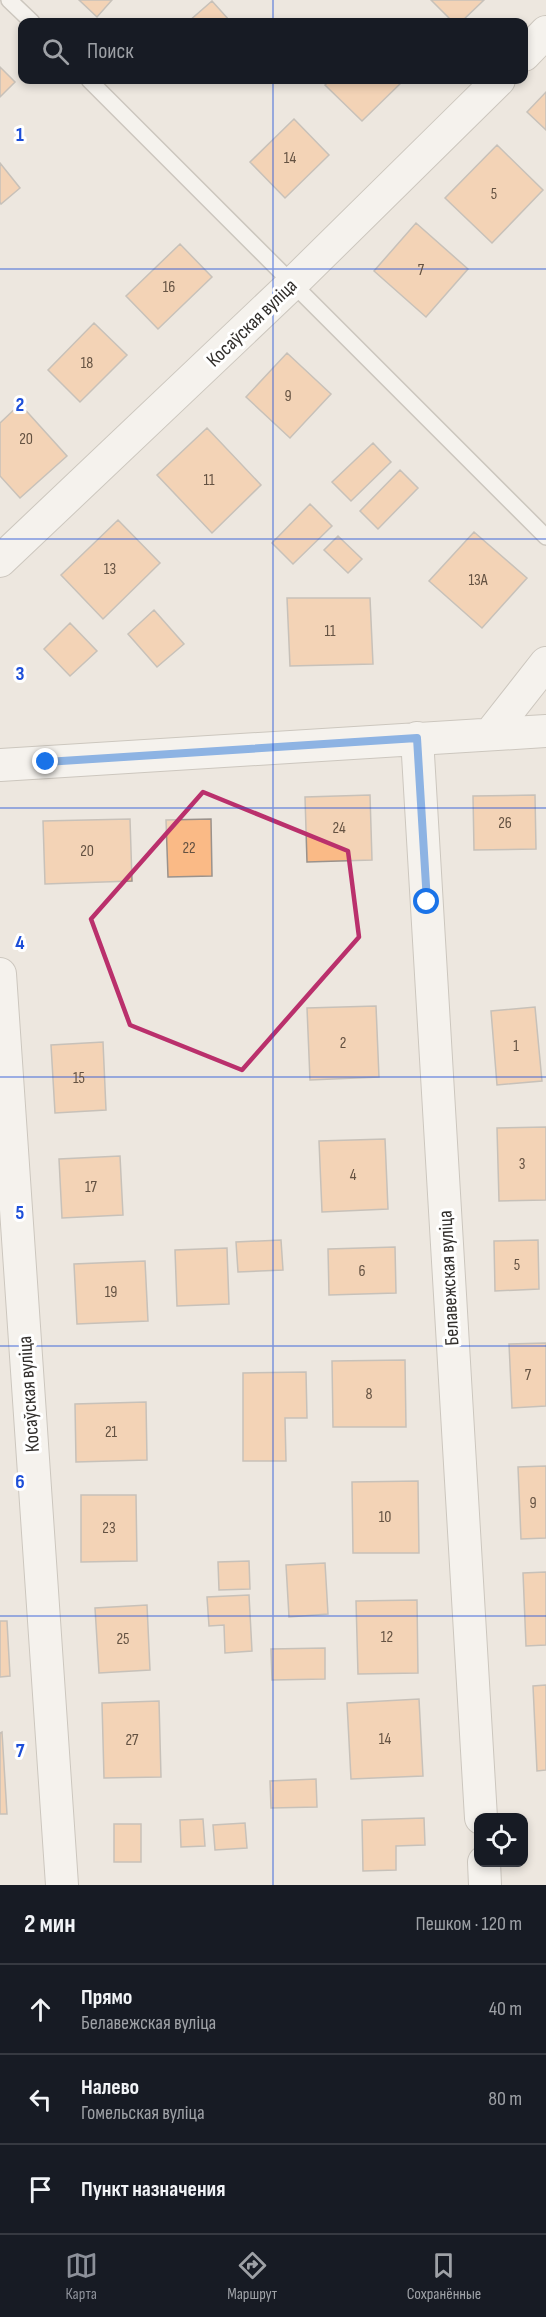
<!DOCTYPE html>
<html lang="ru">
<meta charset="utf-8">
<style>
:root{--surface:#171b24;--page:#242831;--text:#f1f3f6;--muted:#9ea1a6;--line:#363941;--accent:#8c9099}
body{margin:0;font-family:"Sofia Sans Condensed",sans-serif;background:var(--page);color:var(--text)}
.controls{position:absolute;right:18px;bottom:18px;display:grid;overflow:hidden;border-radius:12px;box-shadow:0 3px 9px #0003}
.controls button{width:54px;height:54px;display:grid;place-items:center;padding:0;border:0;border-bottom:2px solid var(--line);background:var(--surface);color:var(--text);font:30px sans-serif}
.stop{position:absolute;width:18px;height:18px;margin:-14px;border:4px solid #1a73e8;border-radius:50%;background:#fff}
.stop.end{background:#1a73e8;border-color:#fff;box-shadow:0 2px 6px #0008}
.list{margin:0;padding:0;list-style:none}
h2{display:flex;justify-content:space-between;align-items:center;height:78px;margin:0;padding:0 24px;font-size:26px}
h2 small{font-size:20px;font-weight:400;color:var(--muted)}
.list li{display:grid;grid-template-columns:39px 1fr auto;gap:18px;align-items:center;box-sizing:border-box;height:90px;padding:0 24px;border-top:2px solid var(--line)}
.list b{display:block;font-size:22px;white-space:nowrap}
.list p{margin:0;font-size:20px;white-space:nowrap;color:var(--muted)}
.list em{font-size:20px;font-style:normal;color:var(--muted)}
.icon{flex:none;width:33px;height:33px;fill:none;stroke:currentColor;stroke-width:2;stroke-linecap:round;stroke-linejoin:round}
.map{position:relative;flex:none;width:546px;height:1885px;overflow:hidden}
.search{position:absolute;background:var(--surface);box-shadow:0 3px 9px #0003;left:18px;right:18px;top:18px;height:66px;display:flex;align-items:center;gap:15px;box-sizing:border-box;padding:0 21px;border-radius:12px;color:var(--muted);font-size:22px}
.sheet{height:348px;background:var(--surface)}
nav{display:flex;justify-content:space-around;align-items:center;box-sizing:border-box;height:84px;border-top:2px solid var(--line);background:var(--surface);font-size:16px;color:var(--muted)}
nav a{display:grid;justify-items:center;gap:3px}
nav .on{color:var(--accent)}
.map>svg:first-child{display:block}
.building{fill:#faba86;stroke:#9a928c;stroke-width:1.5}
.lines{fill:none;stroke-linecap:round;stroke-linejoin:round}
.service-casing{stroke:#a59f98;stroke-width:18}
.minor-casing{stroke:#a59f98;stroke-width:34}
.service{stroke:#fff;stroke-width:15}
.minor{stroke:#fff;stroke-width:32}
.route{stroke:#1a73e8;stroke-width:8}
.marked{fill:none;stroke:#ba306c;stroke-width:4.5;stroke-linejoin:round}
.grid{fill:none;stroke:#1d4ed8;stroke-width:1.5;stroke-opacity:0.55}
.labels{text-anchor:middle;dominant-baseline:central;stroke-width:6;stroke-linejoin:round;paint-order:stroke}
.number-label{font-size:16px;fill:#645242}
.street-label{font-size:20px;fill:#322f2c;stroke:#fff}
.grid-label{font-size:20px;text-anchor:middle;font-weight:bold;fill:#1d4ed8;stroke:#fff;stroke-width:6;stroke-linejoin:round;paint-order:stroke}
</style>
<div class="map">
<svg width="546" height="1885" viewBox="0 0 546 1885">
<rect width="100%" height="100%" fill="#ede7df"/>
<!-- building -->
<path class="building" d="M79 0H112L97 17Z
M431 0H484L461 22H453Z
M212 1 230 21 188 22Z
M0 67 15 82 0 97Z
M331 80H404L362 121 325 85Z
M546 92V130L527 112Z
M294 119 329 155 285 198 250 162Z
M497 145 543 190 492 243 445 198Z
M0 163 20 188 1 204 0 202Z
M416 223 468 269 426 317 374 271Z
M180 244 212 277 158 329 126 296Z
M94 323 127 355 80 402 48 370Z
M287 353 331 394 290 438 246 397Z
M20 404 67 456 20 498 0 476V423Z
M207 428 261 485 212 533 157 475Z
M373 443 391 462 351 501 332 482Z
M400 470 418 488 378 529 360 511Z
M310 504 332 526 293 564 272 543Z
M118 520 160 563 103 619 61 575Z
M474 532 527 578 482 628 429 581Z
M338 536 362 559 348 573 324 550Z
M287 598H370L373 664 290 666Z
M154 610 184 644 157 667 128 634Z
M70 623 97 651 70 676 44 649Z
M370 795 372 860 307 862 305 797Z
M535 795 536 849 474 850 473 796Z
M130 819 132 881 45 884 43 821Z
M211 819 212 876 168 877 166 820Z
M376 1006 379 1077 310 1080 307 1008Z
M535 1007 542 1081 497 1085 491 1011Z
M103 1042 106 1110 55 1113 51 1045Z
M546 1127V1200L499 1201 497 1128Z
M385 1139 388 1209 322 1212 319 1141Z
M120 1156 123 1215 62 1218 59 1159Z
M281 1240 283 1270 238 1272 236 1242Z
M538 1240 539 1289 495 1291 494 1241Z
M395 1247 396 1293 329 1295 328 1249Z
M227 1248 229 1304 177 1306 175 1250Z
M145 1261 148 1321 77 1324 74 1264Z
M546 1343V1406L512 1408 509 1344Z
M405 1360 406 1427H333L332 1361Z
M306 1372 307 1418H285L286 1461H243V1373Z
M146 1402 147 1460 76 1462 75 1404Z
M546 1466V1538L521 1539 518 1467Z
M418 1481 419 1553H353L352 1482Z
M81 1495H136L137 1561 81 1562Z
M249 1561 250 1589 219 1590 218 1562Z
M325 1563 328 1614 289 1617 286 1565Z
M546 1572V1645L526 1646 523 1573Z
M249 1595 252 1651 225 1653 224 1625 209 1626 207 1597Z
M417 1600 418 1673 358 1674 356 1601Z
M147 1605 150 1670 99 1673 95 1608Z
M0 1621H7L10 1676 0 1677Z
M325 1648V1679L272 1680 271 1649Z
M546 1685V1770L537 1771 533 1686Z
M419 1699 423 1776 351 1779 347 1703Z
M159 1701 161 1777 104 1778 102 1703Z
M2 1732 7 1814H0V1733Z
M316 1779 317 1807 271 1808 270 1781Z
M424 1818 425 1845 396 1846V1870L363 1871 362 1820Z
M203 1819 205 1846 181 1847 180 1820Z
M245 1823 247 1848 215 1850 213 1825Z
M114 1824H141V1862H114Z"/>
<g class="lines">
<!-- service casing -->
<g class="service-casing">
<path id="service" d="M9 0 32 22
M89 80 546 537"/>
</g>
<!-- minor casing -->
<g class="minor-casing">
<path id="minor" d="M524 55 546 32
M0 561 293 283 499 80
M491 733 546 663
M417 738 481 1818
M0 765 546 731
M0 974 62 1885
M484 1862 485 1885"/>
</g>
<!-- service -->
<use href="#service" class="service"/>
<!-- minor -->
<use href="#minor" class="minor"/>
</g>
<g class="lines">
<!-- route -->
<path class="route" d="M46 762 417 738 427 902"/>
</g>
<!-- marked area -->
<path d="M0 0H546V1885H0ZM203 792 348 851 359 937 242 1070 130 1025 91 919Z" fill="#ede7df" fill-opacity=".55" fill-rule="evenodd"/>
<path class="marked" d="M203 792 348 851 359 937 242 1070 130 1025 91 919Z"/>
<!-- grid -->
<path class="grid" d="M273 0V22M273 80V1885M0 269H546M0 539H546M0 808H546M0 1077H546M0 1346H546M0 1616H546"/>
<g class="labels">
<!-- number labels -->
<g class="number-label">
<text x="290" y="158">14</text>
<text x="494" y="194">5</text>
<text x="421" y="270">7</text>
<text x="169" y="287">16</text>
<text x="87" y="363">18</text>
<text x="288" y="396">9</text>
<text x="26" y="439">20</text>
<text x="209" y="480">11</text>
<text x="110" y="569">13</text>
<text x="478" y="580">13А</text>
<text x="330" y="631">11</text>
<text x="505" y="823">26</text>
<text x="339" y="828">24</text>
<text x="189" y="848">22</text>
<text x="87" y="851">20</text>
<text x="343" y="1043">2</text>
<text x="516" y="1046">1</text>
<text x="79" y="1078">15</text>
<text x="522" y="1164">3</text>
<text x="353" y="1175">4</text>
<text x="91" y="1187">17</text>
<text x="517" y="1265">5</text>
<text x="362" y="1271">6</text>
<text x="111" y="1292">19</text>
<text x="528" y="1375">7</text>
<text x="369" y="1394">8</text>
<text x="111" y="1432">21</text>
<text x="533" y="1503">9</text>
<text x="385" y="1517">10</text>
<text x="109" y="1528">23</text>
<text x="387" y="1637">12</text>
<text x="123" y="1639">25</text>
<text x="385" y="1739">14</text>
<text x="132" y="1740">27</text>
</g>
<!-- street labels -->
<g class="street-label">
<text transform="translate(252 323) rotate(-44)">Косаўская вуліца</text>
<text transform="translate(449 1278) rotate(-93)">Белавежская вуліца</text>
<text transform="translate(29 1394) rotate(-94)">Косаўская вуліца</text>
</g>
</g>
<g class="grid-label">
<text x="20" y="141">1</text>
<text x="20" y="411">2</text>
<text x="20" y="680">3</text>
<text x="20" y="949">4</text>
<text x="20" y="1219">5</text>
<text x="20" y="1488">6</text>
<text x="20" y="1757">7</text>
</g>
</svg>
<div class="controls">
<button><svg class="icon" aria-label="locate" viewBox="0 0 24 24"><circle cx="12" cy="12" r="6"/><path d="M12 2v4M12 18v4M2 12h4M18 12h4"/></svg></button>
</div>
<div class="stop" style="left:427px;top:902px"></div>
<div class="stop end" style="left:46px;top:762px"></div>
<div class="search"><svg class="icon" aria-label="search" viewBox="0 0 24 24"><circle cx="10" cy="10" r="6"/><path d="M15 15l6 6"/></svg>Поиск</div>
</div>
<section class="sheet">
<h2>2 мин<small>Пешком · 120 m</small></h2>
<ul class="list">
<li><svg class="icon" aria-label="ahead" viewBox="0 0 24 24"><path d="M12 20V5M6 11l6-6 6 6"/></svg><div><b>Прямо</b><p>Белавежская вуліца</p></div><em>40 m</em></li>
<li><svg class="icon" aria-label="left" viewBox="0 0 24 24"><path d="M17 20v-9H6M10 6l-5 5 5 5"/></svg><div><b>Налево</b><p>Гомельская вуліца</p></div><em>80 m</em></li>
<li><svg class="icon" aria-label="arrive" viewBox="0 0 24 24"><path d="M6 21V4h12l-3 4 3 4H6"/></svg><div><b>Пункт назначения</b></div></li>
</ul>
</section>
<nav>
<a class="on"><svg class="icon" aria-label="map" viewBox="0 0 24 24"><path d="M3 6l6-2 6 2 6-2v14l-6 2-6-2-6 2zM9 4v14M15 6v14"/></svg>Карта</a>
<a><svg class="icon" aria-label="directions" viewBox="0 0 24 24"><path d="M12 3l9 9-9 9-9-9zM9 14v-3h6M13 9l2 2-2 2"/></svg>Маршрут</a>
<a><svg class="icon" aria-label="saved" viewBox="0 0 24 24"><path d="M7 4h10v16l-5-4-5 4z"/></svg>Сохранённые</a>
</nav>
